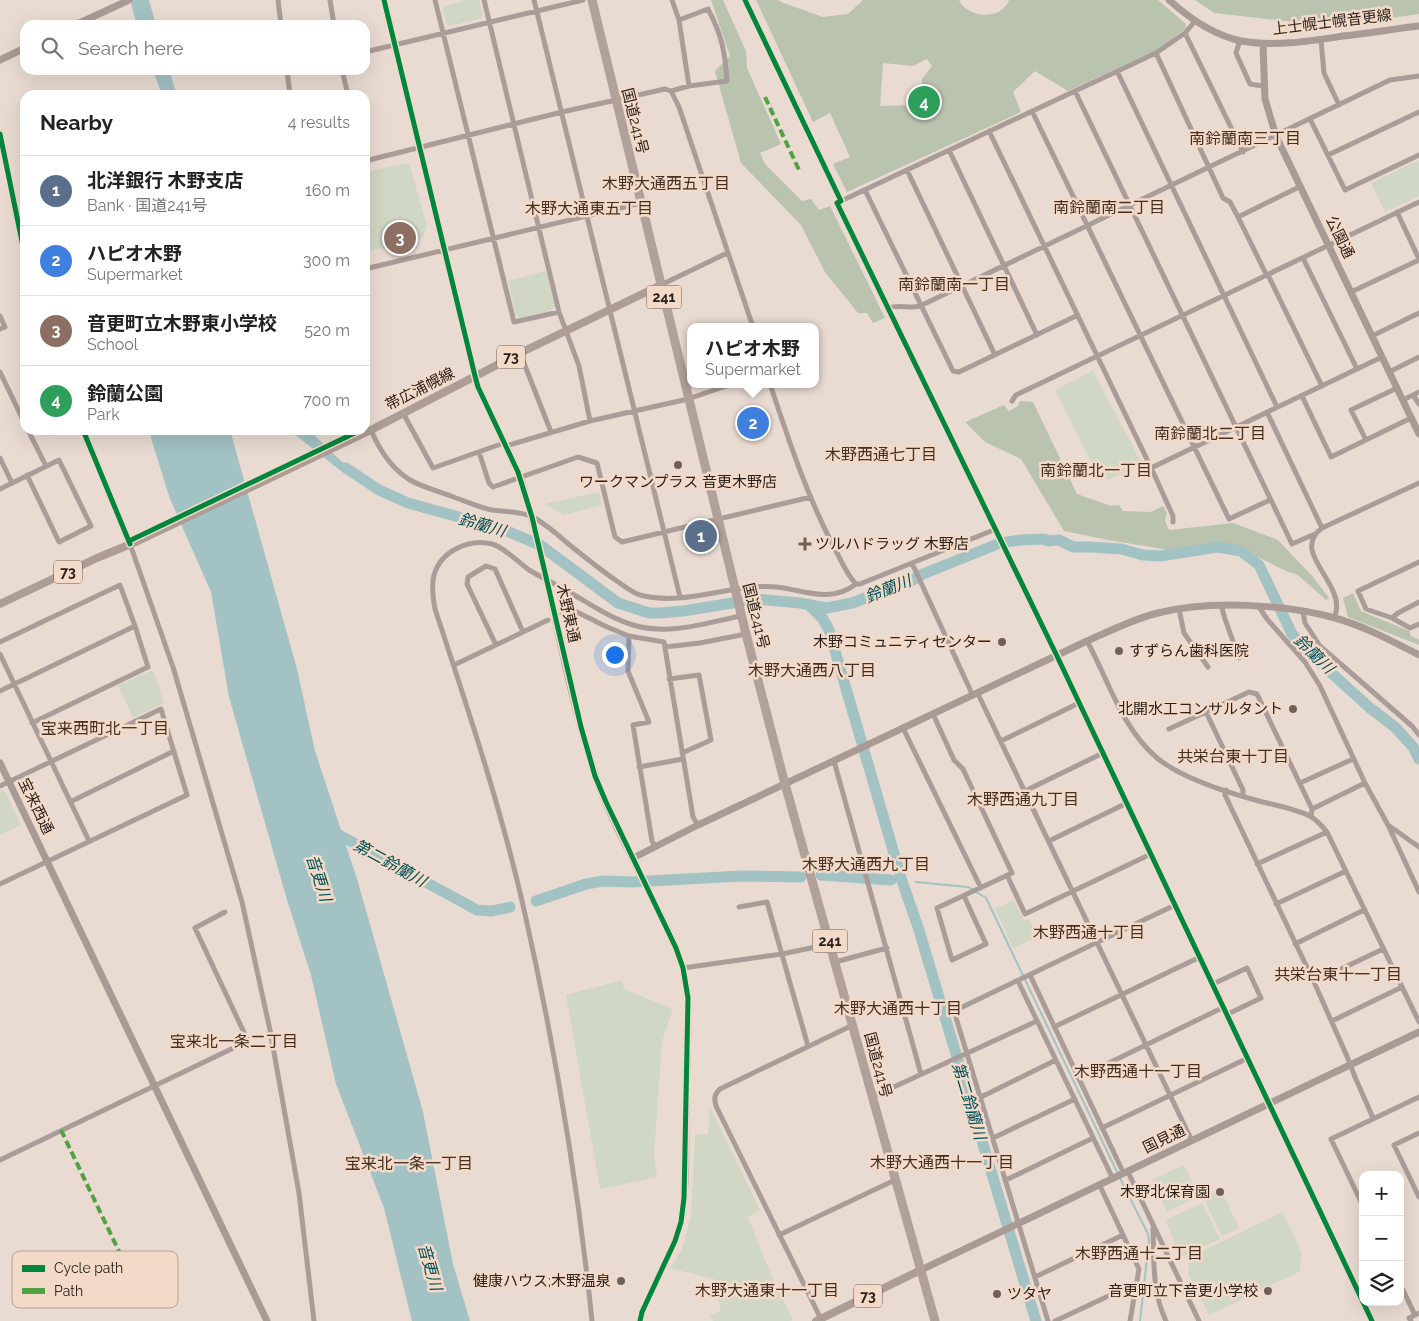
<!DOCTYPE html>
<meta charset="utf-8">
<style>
:root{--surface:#fff;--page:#f2f2f2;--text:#222;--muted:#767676;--line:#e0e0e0;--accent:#6d625b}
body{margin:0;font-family:Raleway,"Noto Sans JP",sans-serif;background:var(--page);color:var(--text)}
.controls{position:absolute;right:15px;bottom:15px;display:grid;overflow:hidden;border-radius:10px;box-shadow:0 5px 20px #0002}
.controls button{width:45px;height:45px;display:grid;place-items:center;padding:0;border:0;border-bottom:1px solid var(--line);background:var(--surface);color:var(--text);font:25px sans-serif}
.you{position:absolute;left:614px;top:654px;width:18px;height:18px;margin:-12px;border:4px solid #fff;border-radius:50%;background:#1a73e8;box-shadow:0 0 0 8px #1a73e833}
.badge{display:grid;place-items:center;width:32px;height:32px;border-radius:50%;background:var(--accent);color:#fff;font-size:16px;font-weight:700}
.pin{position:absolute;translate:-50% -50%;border:2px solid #fff;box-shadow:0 1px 5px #0006}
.popup{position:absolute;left:687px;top:323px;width:132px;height:65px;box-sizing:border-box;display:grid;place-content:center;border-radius:10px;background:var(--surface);filter:drop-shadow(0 1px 4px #0005);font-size:16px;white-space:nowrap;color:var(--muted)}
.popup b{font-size:19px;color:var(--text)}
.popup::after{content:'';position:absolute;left:50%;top:100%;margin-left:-10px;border:10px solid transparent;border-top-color:var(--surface)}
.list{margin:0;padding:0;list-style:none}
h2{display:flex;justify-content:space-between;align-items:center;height:65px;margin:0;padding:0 20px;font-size:21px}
h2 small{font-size:16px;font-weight:400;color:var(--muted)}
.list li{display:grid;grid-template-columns:32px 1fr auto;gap:15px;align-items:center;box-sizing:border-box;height:70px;padding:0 20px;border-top:1px solid var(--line)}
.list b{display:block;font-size:19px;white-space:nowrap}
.list p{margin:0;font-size:16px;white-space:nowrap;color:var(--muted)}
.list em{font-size:16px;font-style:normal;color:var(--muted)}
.icon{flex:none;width:28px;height:28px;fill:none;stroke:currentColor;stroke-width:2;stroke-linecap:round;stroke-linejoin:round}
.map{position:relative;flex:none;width:1419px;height:1321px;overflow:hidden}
.search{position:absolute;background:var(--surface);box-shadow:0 5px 20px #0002;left:20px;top:20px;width:350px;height:55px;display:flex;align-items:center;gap:12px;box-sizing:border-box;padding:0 18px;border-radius:15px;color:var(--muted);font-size:19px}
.panel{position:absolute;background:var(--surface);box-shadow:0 5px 20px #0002;left:20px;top:90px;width:350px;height:345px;border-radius:15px}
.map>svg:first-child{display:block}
.green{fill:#d0d7c4}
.forest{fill:#bac3ae;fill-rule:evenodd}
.water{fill:#a2c2c4}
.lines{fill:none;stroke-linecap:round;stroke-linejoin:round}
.stream{stroke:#a2c2c4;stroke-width:2}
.river{stroke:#a2c2c4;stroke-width:11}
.street{stroke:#aa9c98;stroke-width:5}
.secondary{stroke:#aa9a96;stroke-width:7}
.primary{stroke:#ae9d97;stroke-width:8}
.highway{stroke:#b2a09b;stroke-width:9}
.street-bridge{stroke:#aa9c98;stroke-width:5}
.secondary-bridge{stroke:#aa9a96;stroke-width:7}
.quiet{stroke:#51a240;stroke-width:4;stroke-dasharray:8 4;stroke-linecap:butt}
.cycleway-casing{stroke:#f3d9c8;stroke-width:8}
.cycleway{stroke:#00873e;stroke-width:5}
.poi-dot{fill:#6d625b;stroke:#f3d9c8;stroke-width:2}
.labels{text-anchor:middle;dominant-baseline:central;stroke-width:5;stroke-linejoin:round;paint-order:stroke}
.shield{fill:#f3d9c8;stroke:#66584f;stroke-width:1}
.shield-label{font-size:14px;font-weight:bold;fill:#2a211b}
.street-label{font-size:15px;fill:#2a211b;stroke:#f3d9c8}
.poi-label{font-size:15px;fill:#2a211b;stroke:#f3d9c8;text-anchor:end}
.neighbourhood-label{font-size:16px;fill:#443023;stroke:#f3d9c8}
.water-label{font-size:16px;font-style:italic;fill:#005159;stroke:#f3d9c8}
.key{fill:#f3d9c8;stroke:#b7a294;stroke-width:1}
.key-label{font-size:14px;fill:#2a211b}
</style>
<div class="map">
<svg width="1419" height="1321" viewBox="0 0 1419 1321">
<rect width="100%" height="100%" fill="#e9dbd2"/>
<!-- green -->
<path class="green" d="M467 0H479L483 15 482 18 449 26 447 24 442 7Z
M1419 160V196L1385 212 1371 183Z
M409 163 427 226 423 238 365 252V172Z
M546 271 555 306 552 310 520 318 516 316 508 281Z
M1093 371 1142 464 1108 480 1095 470 1055 390Z
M599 492 602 505 564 515 545 504Z
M153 670 164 703 133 718 118 685Z
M2 790 5 791 21 825 0 835V791Z
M1014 900 1024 921 1029 919 1037 937 1013 948 995 909Z
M622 980 624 989 673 1009 662 1041 654 1153 657 1177 600 1189 566 995Z
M710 1107 760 1210 748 1217 771 1275 793 1320 790 1321H713L710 1315 721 1311 714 1279 670 1268 682 1249 691 1217 695 1134 708 1135Z
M1184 1165 1199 1196 1167 1212 1152 1180Z
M1221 1190 1239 1228 1222 1236 1204 1198Z
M1202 1203 1220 1239 1180 1257 1166 1220Z
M1283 1212 1302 1254 1299 1272 1209 1315 1188 1273 1190 1257Z"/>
<!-- forest -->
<path class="forest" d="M711 0H723L746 51 747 68 781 144 760 153 765 164 802 201 811 199 819 210 830 206 885 318 873 323 867 313H858L825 272 801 225 741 163 715 71 730 56Z
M756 0H779L781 2 823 17 848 14 863 0H959C967 18 1002 21 1009 0H1158L1186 24 1185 29 1159 49 1068 91 1035 71 1013 92 1021 112 847 192 833 164 850 157 830 113 813 122ZM927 59 932 66 922 79V105L880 106 883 63 913 66Z
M1195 0H1419V14L1391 18 1379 12 1339 14 1334 22H1295L1214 13Z
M1020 401 1033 402 1077 494 1111 506 1119 505 1123 511 1151 512 1163 506 1167 513 1165 521 1169 530 1233 523 1278 540 1313 577 1329 598 1326 600 1298 575 1286 571 1232 544 1169 550 1108 540 1064 531 1021 459 985 442 965 422 1004 405 1009 411 1018 406Z
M1353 593 1361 611 1409 631 1411 636 1419 640V645L1348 617 1343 598Z"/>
<!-- water -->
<path class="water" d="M130 0H149L156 25H137Z
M153 70H169L177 95H162Z
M151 430H230L297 669 315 751 358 882 423 1112 453 1264 470 1321H412L410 1313 384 1208 336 1084 311 975 287 900 229 697 211 592 170 499 151 438Z
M289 430H309L341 461 357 472 358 477 341 471Z"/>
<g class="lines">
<!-- stream -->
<path class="stream" d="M916 882 968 887 986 898 1118 1174
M904 885 906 884
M1120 1178 1148 1234 1149 1240 1140 1321"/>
<!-- river -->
<path class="river" d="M346 468 379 490 408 503 502 529 540 545 618 603 649 613H660L683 611 757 599 800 603 827 608 852 603 911 581 923 574 1000 543 1020 540 1044 539 1048 541 1059 540 1073 547H1091L1121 549 1143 555 1160 556 1218 547 1241 551 1259 565 1292 634 1307 651 1370 708 1395 727 1413 747 1419 759
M808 604 823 619 829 630 902 881 918 927 1036 1321
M330 830 477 910 492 911 510 907
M821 875 891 880
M536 901 586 884 603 881 631 882 742 876 801 877"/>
<!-- street -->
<path class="street" d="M278 0 281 25
M330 0 334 25
M384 0 475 376
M435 0 514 322 559 312
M484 0 559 312 579 366 590 421
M534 0 680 597
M672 0 679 20 689 86
M745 0 841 201 837 203 1057 656 1372 1321
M1185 33 1243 152
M1240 40 1236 53 1250 84 1263 86
M1321 40 1324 73 1339 105
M365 52 583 0
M1156 53 1223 198 1230 202 1238 217 1301 186
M287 70 290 95
M342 70 348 95
M1117 71 1277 407
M671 91 679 107 753 327
M1075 91 1292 544 1315 534
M1032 111 1229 519 1270 500
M1310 119 1345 190 1419 155
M989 131 1154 474 1173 516V522
M949 150 1037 335
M1328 155 1419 112
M365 161 562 112 665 89 671 91 689 86 727 81C725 52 722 35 708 9L679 20
M907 170 995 355
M865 190 953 371 959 372 1078 315
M841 201 1156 53 1185 33 1195 21
M1397 212 1419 259
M1238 217 1267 276
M1303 258 1357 369
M365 269 641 203
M1268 275 1322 386
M661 285 727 253
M1351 292 1419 260
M888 308C899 304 909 309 920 306L1390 80 1419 76
M0 316 5 327 0 329
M1372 336 1419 313
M520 353 551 432
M0 372 25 424
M1389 372 1419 357
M770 384C789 441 808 499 836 551 842 562 847 575 856 584
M1413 395 1419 404
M1302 396 1331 457 1411 418
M1403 400 1419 392
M1012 401 1016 395 1419 202
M1267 412 1322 528
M403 413 433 468 504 443
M28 430 46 466
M371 430C379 449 392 469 410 480 424 488 441 492 456 498 468 502 480 508 492 510 506 512 519 511 533 517 545 524 556 533 566 542 582 555 598 568 614 579 623 585 631 592 640 595 685 607 731 583 776 587 805 590 830 604 856 584H860L996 529
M1366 440 1351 410 1397 388
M506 446 590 421 688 399 732 384
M479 452 489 483 493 487 578 457 597 463 615 537 622 542 811 497
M0 458 12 483
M1151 468 1382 357
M0 489 59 460 91 526 59 542 27 475
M130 544 173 667 242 902 270 1030 299 1193 314 1321
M1419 562 1358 591 1366 609 1392 618 1410 628 1419 624
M912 563 973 696
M1221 605 1225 619 1239 658
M1259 607 1267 619 1305 662 1320 686 1365 783
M1179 609 1184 633 1208 667
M1303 612 1305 623 1320 646 1412 726 1419 735
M562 614 575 611 607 627 629 636 664 642 693 817 698 825
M1334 618C1350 585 1288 553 1322 528L1419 483
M1392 618 1398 613 1419 602
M629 636 628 671 649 722 633 725 652 841 655 846
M1087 641C1109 681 1121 727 1157 758 1180 777 1226 792 1255 800 1273 805 1294 808 1310 816 1317 820 1322 826 1327 832L1419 1022
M0 642 120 585 135 626 0 691
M496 645 467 584 468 577 486 566 495 569 523 632
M665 647 700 643 746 634
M0 654 89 841
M454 665 548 620
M669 679 699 675 711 740 682 753
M978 694 1192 1141
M1206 712 1243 790V796
M933 714 954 760 963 769 1012 873 937 908 952 960 986 944 964 896
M32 723 148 667 135 626
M903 728 981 888
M1169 729 1249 692 1257 694 1312 809 1311 817
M1001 741 1079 703
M834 761 921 1074
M639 767 683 759
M1300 783 1353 759
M0 786 161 709 187 795 0 884
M1226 790 1225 795 1314 982 1346 1054
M1025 791 1103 753
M70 802 174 751
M1312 809 1365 783 1388 825 1419 892
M1388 825 1419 847
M1049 841 1127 803
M1257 864 1327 832
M1007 875 1025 914 1151 854
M1276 904 1346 871
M739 907 767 902 808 1046
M1295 944 1364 910
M835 962 887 948
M683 968 782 954 830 944
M1030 975 1124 1174
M1018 981 1113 1179
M1314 982 1383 949
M1213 984 1247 968 1261 998 1228 1014
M1332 1021 1402 987
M1054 1027 1200 957
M1355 1077 1373 1118
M1078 1078 1224 1007
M872 1097 1037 1021
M981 1097 1056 1060
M1102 1128 1248 1058
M1419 1133 1394 1145 1419 1197
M993 1138 1075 1099
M0 1160 248 1041 195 928 225 912
M1128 1172 1199 1321
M1006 1180 1093 1138
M1100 1186 1139 1269 1130 1321
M1363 1206 1331 1139 1419 1097
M1153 1228C1154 1259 1152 1292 1166 1321
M779 1235 895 1180
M1035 1277 1123 1235
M1400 1284 1415 1315
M821 1319 716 1106C714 1098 714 1095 720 1089L853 1025
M592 1321C578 1184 555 1048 525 914 502 811 468 709 435 609 433 598 431 586 434 575 441 551 469 538 492 544 504 547 519 563 529 570 542 578 556 584 569 592 590 604 610 618 633 625 669 636 705 623 741 616
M640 1321C649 1287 672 1258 681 1223 689 1189 686 1142 687 1106 687 1062 693 1014 683 970 677 940 659 911 645 884
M1048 1321 954 1011 1175 905
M1055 1321 1132 1285H1136
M1411 1321 1409 1318 1419 1313"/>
<!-- secondary -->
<path class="secondary" d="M1169 0C1190 19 1213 35 1241 41 1275 47 1310 41 1343 36 1369 33 1394 29 1419 26
M75 25 129 0
M1263 44 1265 99 1276 136 1419 434
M0 60 25 48
M475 376 478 387 518 472
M522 483C551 579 563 679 595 774 607 812 628 848 645 884
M0 763 267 1321
M633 858 698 825 1087 641C1110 631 1133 619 1158 613 1210 600 1283 604 1335 618 1364 626 1392 641 1419 655
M921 1270 1419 1032"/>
<!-- primary -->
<path class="primary" d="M0 604 97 558 138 541 371 430 520 353 661 285
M816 1321 921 1270"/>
<!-- highway -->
<path class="highway" d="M592 0 746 634 785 784 935 1321"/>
<!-- street-bridge -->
<path class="street-bridge" d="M1346 1054 1355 1077"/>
<!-- secondary-bridge -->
<path class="secondary-bridge" d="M518 472 522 483"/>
<!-- quiet -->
<path class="quiet" d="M765 97 799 170
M61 1130 126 1266"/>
<!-- cycleway casing -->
<g class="cycleway-casing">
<path id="cycleway" d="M384 0 475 376 478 387 518 472 532 517 581 727 595 776 606 802 676 948 683 968 688 998 684 1198 681 1222 675 1241 642 1312 640 1321
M745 0 841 201 837 203 1057 656 1372 1321
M0 134 25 256
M83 430 130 544
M129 541 361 430"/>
</g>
<!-- cycleway -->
<use href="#cycleway" class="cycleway"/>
</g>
<!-- markers -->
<g class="poi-dot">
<circle cx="678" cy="465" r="5"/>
<path d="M802.5 536.5h5v5h5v5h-5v5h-5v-5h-5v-5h5z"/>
<circle cx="1002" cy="642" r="5"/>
<circle cx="1119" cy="651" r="5"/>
<circle cx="1293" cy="709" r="5"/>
<circle cx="1220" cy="1192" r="5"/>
<circle cx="621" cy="1281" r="5"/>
<circle cx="1268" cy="1291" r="5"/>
<circle cx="997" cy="1294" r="5"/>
</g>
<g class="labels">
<!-- shield labels -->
<g class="shield">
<rect x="646.5" y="285.5" width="35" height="23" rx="4"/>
<rect x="497" y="345.5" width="28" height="23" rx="4"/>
<rect x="54" y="560.5" width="28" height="23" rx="4"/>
<rect x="812.5" y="929.5" width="35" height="23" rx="4"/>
<rect x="854" y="1284.5" width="28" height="23" rx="4"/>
</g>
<g class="shield-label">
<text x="664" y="297">241</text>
<text x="511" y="357">73</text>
<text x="68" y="572">73</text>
<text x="830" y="941">241</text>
<text x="868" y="1296">73</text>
</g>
<!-- street labels -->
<g class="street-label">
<text transform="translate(1332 22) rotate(-7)">上士幌士幌音更線</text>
<text transform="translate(635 121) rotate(76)">国道241号</text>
<text transform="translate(1340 237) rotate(64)">公園通</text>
<text transform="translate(420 389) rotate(-27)">帯広浦幌線</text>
<text transform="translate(568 613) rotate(77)">木野東通</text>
<text transform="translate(756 616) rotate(76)">国道241号</text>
<text transform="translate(36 806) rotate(64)">宝来西通</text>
<text transform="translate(878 1065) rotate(75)">国道241号</text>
<text transform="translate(1164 1139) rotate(-26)">国見通</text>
</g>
<!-- poi labels -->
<g class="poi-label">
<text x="678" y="482" text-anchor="middle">ワークマンプラス 音更木野店</text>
<text x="815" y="544" text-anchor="start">ツルハドラッグ 木野店</text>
<text x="992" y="642">木野コミュニティセンター</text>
<text x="1129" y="651" text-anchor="start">すずらん歯科医院</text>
<text x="1283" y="709">北開水工コンサルタント</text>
<text x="1210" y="1192">木野北保育園</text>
<text x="611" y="1281">健康ハウス;木野温泉</text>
<text x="1258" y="1291">音更町立下音更小学校</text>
<text x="1007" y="1294" text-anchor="start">ツタヤ</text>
</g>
<!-- neighbourhood labels -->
<g class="neighbourhood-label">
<text x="1245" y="138">南鈴蘭南三丁目</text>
<text x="666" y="183">木野大通西五丁目</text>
<text x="1109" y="207">南鈴蘭南二丁目</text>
<text x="589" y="208">木野大通東五丁目</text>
<text x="954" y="284">南鈴蘭南一丁目</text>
<text x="1210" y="433">南鈴蘭北二丁目</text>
<text x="881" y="454">木野西通七丁目</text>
<text x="1096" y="470">南鈴蘭北一丁目</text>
<text x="812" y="670">木野大通西八丁目</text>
<text x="105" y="728">宝来西町北一丁目</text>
<text x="1233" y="756">共栄台東十丁目</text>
<text x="1023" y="799">木野西通九丁目</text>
<text x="866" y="864">木野大通西九丁目</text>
<text x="1089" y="932">木野西通十丁目</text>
<text x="1338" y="974">共栄台東十一丁目</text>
<text x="898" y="1008">木野大通西十丁目</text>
<text x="234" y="1041">宝来北一条二丁目</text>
<text x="1138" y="1071">木野西通十一丁目</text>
<text x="942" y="1162">木野大通西十一丁目</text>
<text x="409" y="1163">宝来北一条一丁目</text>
<text x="1139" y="1253">木野西通十二丁目</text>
<text x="767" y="1290">木野大通東十一丁目</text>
</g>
<!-- water labels -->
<g class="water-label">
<text transform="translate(482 525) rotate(16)">鈴蘭川</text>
<text transform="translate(888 589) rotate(-22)">鈴蘭川</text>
<text transform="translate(1314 654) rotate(44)">鈴蘭川</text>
<text transform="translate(390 863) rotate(29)">第二鈴蘭川</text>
<text transform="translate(319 878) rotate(72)">音更川</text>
<text transform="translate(969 1101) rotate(73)">第二鈴蘭川</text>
<text transform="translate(430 1267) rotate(74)">音更川</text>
</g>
</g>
<!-- legend -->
<rect x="12" y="1251" width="166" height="57" rx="8" class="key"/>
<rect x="22" y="1265" width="23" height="7" fill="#00873e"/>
<rect x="22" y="1288" width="23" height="6" fill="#51a240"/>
<g class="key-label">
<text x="54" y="1273">Cycle path</text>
<text x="54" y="1296">Path</text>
</g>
</svg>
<div class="controls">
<button>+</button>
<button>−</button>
<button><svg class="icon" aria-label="layers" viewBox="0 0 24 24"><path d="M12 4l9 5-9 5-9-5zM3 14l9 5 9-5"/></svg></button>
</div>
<div class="you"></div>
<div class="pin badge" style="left:701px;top:536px;background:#5c6f8a">1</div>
<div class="pin badge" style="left:753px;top:423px;background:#3f7fe0">2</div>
<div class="popup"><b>ハピオ木野</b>Supermarket</div>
<div class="pin badge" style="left:400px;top:238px;background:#8d6e63">3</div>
<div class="pin badge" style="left:924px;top:102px;background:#2e9e5b">4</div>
<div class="search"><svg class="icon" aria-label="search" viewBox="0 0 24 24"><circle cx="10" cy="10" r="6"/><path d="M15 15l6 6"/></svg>Search here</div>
<section class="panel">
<h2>Nearby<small>4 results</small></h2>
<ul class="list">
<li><span class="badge" style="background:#5c6f8a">1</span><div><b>北洋銀行 木野支店</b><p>Bank · 国道241号</p></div><em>160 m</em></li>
<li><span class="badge" style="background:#3f7fe0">2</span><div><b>ハピオ木野</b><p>Supermarket</p></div><em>300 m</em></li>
<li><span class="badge" style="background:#8d6e63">3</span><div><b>音更町立木野東小学校</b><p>School</p></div><em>520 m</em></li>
<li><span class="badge" style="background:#2e9e5b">4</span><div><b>鈴蘭公園</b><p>Park</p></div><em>700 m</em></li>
</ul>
</section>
</div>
